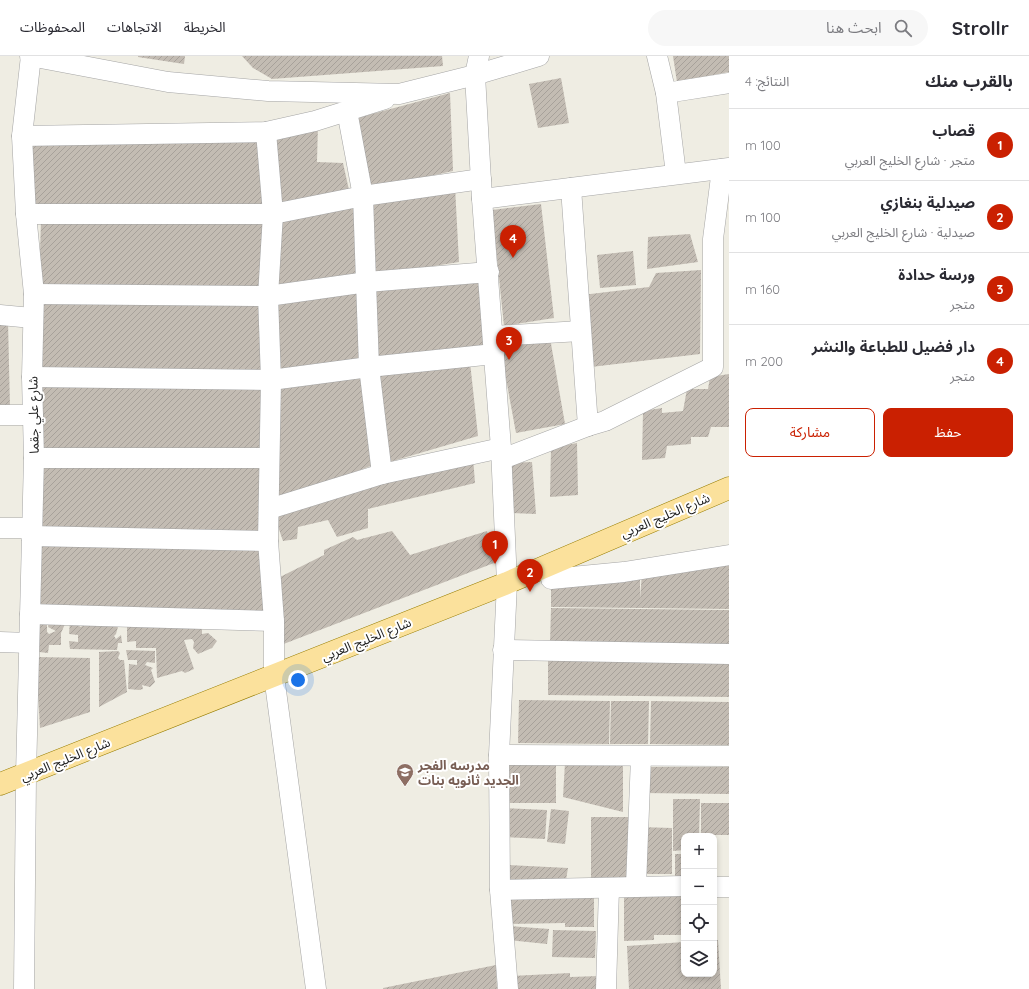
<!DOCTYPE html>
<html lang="ar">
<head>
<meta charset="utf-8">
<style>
	:root { --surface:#fff; --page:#f7f7f7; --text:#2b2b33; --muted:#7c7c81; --line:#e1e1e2; --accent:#ca2001 }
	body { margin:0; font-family:Quicksand,"Noto Sans Arabic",sans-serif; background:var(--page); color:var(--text); direction:rtl }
	.controls { position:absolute; right:12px; bottom:12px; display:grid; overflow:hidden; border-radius:8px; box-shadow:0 2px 6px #0003 }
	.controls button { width:36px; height:36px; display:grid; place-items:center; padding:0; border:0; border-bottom:1px solid var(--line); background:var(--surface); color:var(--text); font:20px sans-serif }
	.you { position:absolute; left:298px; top:624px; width:14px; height:14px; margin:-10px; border:3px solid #fff; border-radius:50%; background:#1a73e8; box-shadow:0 0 0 6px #1a73e833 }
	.badge { display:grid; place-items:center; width:26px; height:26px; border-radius:50%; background:var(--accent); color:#fff; font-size:13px; font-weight:700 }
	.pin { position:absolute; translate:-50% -33px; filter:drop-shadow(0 1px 2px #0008) }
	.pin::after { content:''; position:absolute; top:21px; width:14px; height:12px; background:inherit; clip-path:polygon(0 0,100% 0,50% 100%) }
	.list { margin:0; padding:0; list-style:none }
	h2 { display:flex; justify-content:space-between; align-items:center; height:52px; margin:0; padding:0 16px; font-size:17px }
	h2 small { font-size:13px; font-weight:400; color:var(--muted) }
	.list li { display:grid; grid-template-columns:26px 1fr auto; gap:12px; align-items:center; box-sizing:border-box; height:72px; padding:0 16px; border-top:1px solid var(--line) }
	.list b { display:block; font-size:15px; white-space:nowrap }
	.list p { margin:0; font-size:13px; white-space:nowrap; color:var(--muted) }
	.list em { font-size:13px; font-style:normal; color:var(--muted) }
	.actions { display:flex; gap:8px; padding:12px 16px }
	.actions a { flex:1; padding:9px 0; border:1px solid var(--accent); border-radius:8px; text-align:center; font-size:14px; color:var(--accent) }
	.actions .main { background:var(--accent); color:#fff }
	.icon { flex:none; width:22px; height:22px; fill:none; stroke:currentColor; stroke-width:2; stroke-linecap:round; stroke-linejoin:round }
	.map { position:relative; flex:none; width:729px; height:933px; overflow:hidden; direction:ltr }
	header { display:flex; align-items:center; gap:24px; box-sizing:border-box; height:56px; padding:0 20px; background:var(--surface); border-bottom:1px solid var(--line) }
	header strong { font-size:19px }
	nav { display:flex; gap:22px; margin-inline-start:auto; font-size:14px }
	.search { width:280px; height:36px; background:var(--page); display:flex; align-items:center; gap:10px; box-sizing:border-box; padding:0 14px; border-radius:22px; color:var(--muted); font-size:15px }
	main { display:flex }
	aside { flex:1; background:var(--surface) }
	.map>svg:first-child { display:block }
	.building { fill:url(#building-hatch) }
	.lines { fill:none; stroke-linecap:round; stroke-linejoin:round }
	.minor-casing { stroke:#a5a5a5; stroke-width:21 }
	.major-casing { stroke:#977d00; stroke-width:23 }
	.minor { stroke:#fff; stroke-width:20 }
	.major { stroke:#fbe19c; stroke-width:22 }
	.labels { text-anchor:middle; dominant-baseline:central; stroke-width:4; stroke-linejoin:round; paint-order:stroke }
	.street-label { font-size:13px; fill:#1e1e1e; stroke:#fff }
	.education-label { font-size:13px; font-weight:bold; fill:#785e54; stroke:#fff; text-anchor:start }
</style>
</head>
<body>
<header>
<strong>Strollr</strong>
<div class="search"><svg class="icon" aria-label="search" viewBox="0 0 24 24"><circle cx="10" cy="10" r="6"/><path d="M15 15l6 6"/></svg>ابحث هنا</div>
<nav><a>الخريطة</a><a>الاتجاهات</a><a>المحفوظات</a></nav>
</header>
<main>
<aside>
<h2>بالقرب منك<small>النتائج: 4</small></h2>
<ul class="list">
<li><span class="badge">1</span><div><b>قصاب</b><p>متجر · شارع الخليج العربي</p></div><em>100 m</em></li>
<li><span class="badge">2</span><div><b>صيدلية بنغازي</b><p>صيدلية · شارع الخليج العربي</p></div><em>100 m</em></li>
<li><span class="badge">3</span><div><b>ورسة حدادة</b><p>متجر</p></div><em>160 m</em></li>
<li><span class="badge">4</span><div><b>دار فضيل للطباعة والنشر</b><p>متجر</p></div><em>200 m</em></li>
</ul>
<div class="actions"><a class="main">حفظ</a><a>مشاركة</a></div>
</aside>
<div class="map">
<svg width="729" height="933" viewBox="0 0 729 933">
	<defs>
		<pattern id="building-hatch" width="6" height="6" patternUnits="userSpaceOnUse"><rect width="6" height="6" fill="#c3bcb3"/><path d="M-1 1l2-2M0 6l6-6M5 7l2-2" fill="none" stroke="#a7a19a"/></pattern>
	</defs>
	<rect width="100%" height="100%" fill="#efede3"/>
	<g class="building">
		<path d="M138,0h47l-1,8 -46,-7z"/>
		<path d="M242,0h200l1,10 -171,13 -19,-11z"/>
		<path d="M673,0h56v16l-52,10z"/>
		<path d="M561,22l8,45 -31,5 -9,-44z"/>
		<path d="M450,37l3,78 -83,18 -13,-71z"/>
		<path d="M318,68l-1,38 26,1 6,27 -73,13 -3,-65z"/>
		<path d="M26,86h237l2,66 -234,-3z"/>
		<path d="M455,131l4,75 -87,14 -3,-75z"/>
		<path d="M361,145v76l-82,10 -2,-69z"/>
		<path d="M541,148l13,114 -50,8 -12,-116z"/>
		<path d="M267,162l1,72 -229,-5 2,-65z"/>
		<path d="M690,178l8,28 -51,7 1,-32z"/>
		<path d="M633,195l3,34 -36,3 -3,-33z"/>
		<path d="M701,214l-1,84 -109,13 -9,-72 67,-8 7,-14z"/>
		<path d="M485,221l4,70 -112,11 -5,-69z"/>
		<path d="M363,232v70l-85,12 -4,-70z"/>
		<path d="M37,243l229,1 -1,74 -226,-4z"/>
		<path d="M0,266h8l2,85h-10z"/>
		<path d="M550,282l15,86 -49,9 -17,-92z"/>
		<path d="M470,306l8,74 -92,27 -11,-93z"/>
		<path d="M364,316l9,93 -94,36v-116z"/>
		<path d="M729,318v53h-18l-3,10h-17v7l-24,2 -2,12 -23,2 1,-49 19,-3v5l21,-2 4,-22h21l2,-12z"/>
		<path d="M38,326l229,2 -3,70 -227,1z"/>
		<path d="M577,387l1,52 -28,2 1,-49z"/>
		<path d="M473,401l2,26 -107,26v19l-31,9 -9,-17 -30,7 -1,12 -14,2 -10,-29z"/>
		<path d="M532,406l4,52 -25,-1 -3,-50z"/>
		<path d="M39,408h225l-2,70 -224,-5z"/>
		<path d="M392,475l18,24 77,-24 7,32 -213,82 -3,-67 46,-23v-5l29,-13 4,3z"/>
		<path d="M37,485l227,4 5,71 -235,-7z"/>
		<path d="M729,506v47l-178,-2v-25l89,-4v21l2,-26z"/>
		<path d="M551,552l178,2v37l-179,-3z"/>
		<path d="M127,563l75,3v12l6,-1 9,8 -5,7 -14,6 -5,-6 1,-6 -2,-3 -8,1 10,29 -9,4 -3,-2 -25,7 -1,-30h-20v-7l-9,1z"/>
		<path d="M50,564l15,4 -4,9v12h-12l-1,8 -9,-1v-29l8,1v8l2,2 7,-3 -8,-4z"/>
		<path d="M70,565l10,2 -1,3 2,1 2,-2 36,-2 -3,11 -2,2 2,3 5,-4 1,8h-4l-1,7 -47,-1 -1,-8 9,1v-7l-9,-1z"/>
		<path d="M126,594l29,1v12l-8,-1 -2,3 8,3 -2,2 4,12 -5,5 -8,-2 1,4 -4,1 -11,-1 1,-25 8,1v-5h-9z"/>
		<path d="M118,595l2,2 -2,5 2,2h4l3,32 -28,15v-55z"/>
		<path d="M548,600l181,2v39l-181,-2z"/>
		<path d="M36,601l54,1v54l-50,16z"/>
		<path d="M519,644l91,1 -1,43 -91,-1z"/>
		<path d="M611,645h38l-1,43h-38z"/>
		<path d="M651,645l78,1v43l-79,-1z"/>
		<path d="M503,707l53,1v39h-54z"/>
		<path d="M565,707l58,1v48l-60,-15z"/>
		<path d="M642,711h87v27l-88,-1z"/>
		<path d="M673,743h27l-1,37h-15v14l-11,1z"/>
		<rect x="701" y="747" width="28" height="32"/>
		<path d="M502,752l45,2 -2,29 -44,-2z"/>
		<path d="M551,753l18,2 -4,33 -18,-2z"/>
		<rect x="591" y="761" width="42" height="63"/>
		<path d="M639,771l33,1v46h-33z"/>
		<rect x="675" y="798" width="9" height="26"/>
		<rect x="714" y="798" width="3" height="26"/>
		<path d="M507,809l61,3 -2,12h-61z"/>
		<path d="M624,836h60l-1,43h-29v5l-30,1z"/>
		<path d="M505,837h89v34h-29v-4l-60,1z"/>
		<path d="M509,870l40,3 -2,15 -39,-4z"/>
		<path d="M553,874l43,1 -1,27 -43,-1z"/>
		<path d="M718,884l3,49h-92l-2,-43 57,-4v32h30v-33z"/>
		<path d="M496,909l1,24h-114v-1z"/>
		<path d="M570,917v4l29,-1 1,13h-87l-1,-13z"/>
	</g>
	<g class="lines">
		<defs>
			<g id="minor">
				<path d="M30,0l138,26 100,9 131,3 76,-19 64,-19"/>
				<path d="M479,0l-4,19 7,124 19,249 6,135 -8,172 1,135 8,99"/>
				<path d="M657,0l9,37 10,81"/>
				<path d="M666,37l63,-10"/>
				<path d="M347,55l16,85 6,171 13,107"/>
				<path d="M266,76l7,82 -5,82 3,84 -3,161 6,80v55l42,313"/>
				<path d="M22,80l244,-4 49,-11 70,-22"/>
				<path d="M571,132l17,238"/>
				<path d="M482,143l247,-31"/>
				<path d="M26,158h247l90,-18 118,-17"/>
				<path d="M34,238l234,2 99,-14 122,-10"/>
				<path d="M0,259l32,3"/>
				<path d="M493,280l88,-5"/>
				<path d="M32,321l239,3 98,-13 125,-13"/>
				<path d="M0,359h33"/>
				<path d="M34,402h235"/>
				<path d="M502,403l86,-33 17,-5 108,-54v-128l9,-70"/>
				<path d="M269,453l113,-35 119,-26"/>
				<path d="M0,472h32"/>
				<path d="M31,480l237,5"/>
				<path d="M551,523l73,-7 105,-17"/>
				<path d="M30,558l244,7"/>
				<path d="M0,586l29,1"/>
				<path d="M503,594l226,4"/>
				<path d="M499,699l230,1"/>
				<path d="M636,830l5,-129"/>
				<path d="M714,831h15"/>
				<path d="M500,834l184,-4"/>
				<path d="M24,933l2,-214 8,-317 -2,-81 2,-83 -8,-80 -4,-78 9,-80"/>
				<path d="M606,933l3,-101"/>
			</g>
			<path id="major" d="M0,728l507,-201 222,-95"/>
		</defs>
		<use href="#minor" class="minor-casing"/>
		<use href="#major" class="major-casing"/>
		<use href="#minor" class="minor"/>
		<use href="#major" class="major"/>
	</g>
	<defs>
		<symbol id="school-pin" viewBox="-11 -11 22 30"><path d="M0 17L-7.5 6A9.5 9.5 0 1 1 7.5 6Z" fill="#8d6e63" stroke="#fff"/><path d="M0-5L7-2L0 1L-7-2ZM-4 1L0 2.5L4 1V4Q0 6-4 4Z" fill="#fff"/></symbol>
	</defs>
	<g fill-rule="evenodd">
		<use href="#school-pin" x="395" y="706" width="20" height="27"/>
	</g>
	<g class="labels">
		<g class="street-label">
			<text transform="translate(33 359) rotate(-91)">شارع علي جقما</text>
			<text transform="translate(665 459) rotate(-23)">شارع الخليج العربي</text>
			<text transform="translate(366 583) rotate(-22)">شارع الخليج العربي</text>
			<text transform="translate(65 703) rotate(-22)">شارع الخليج العربي</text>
		</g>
		<g class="education-label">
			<text x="418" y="709">مدرسه الفجر<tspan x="418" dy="15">الجديد ثانويه بنات</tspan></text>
		</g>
	</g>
</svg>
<div class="controls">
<button>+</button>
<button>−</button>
<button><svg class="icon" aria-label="locate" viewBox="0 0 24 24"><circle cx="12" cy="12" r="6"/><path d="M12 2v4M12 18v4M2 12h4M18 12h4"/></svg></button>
<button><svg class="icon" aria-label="layers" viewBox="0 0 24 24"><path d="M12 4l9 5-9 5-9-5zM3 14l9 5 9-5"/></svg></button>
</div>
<div class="you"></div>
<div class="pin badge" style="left:495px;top:508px">1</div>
<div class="pin badge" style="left:530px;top:536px">2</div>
<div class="pin badge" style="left:509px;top:304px">3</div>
<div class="pin badge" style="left:513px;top:202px">4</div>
</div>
</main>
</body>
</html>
